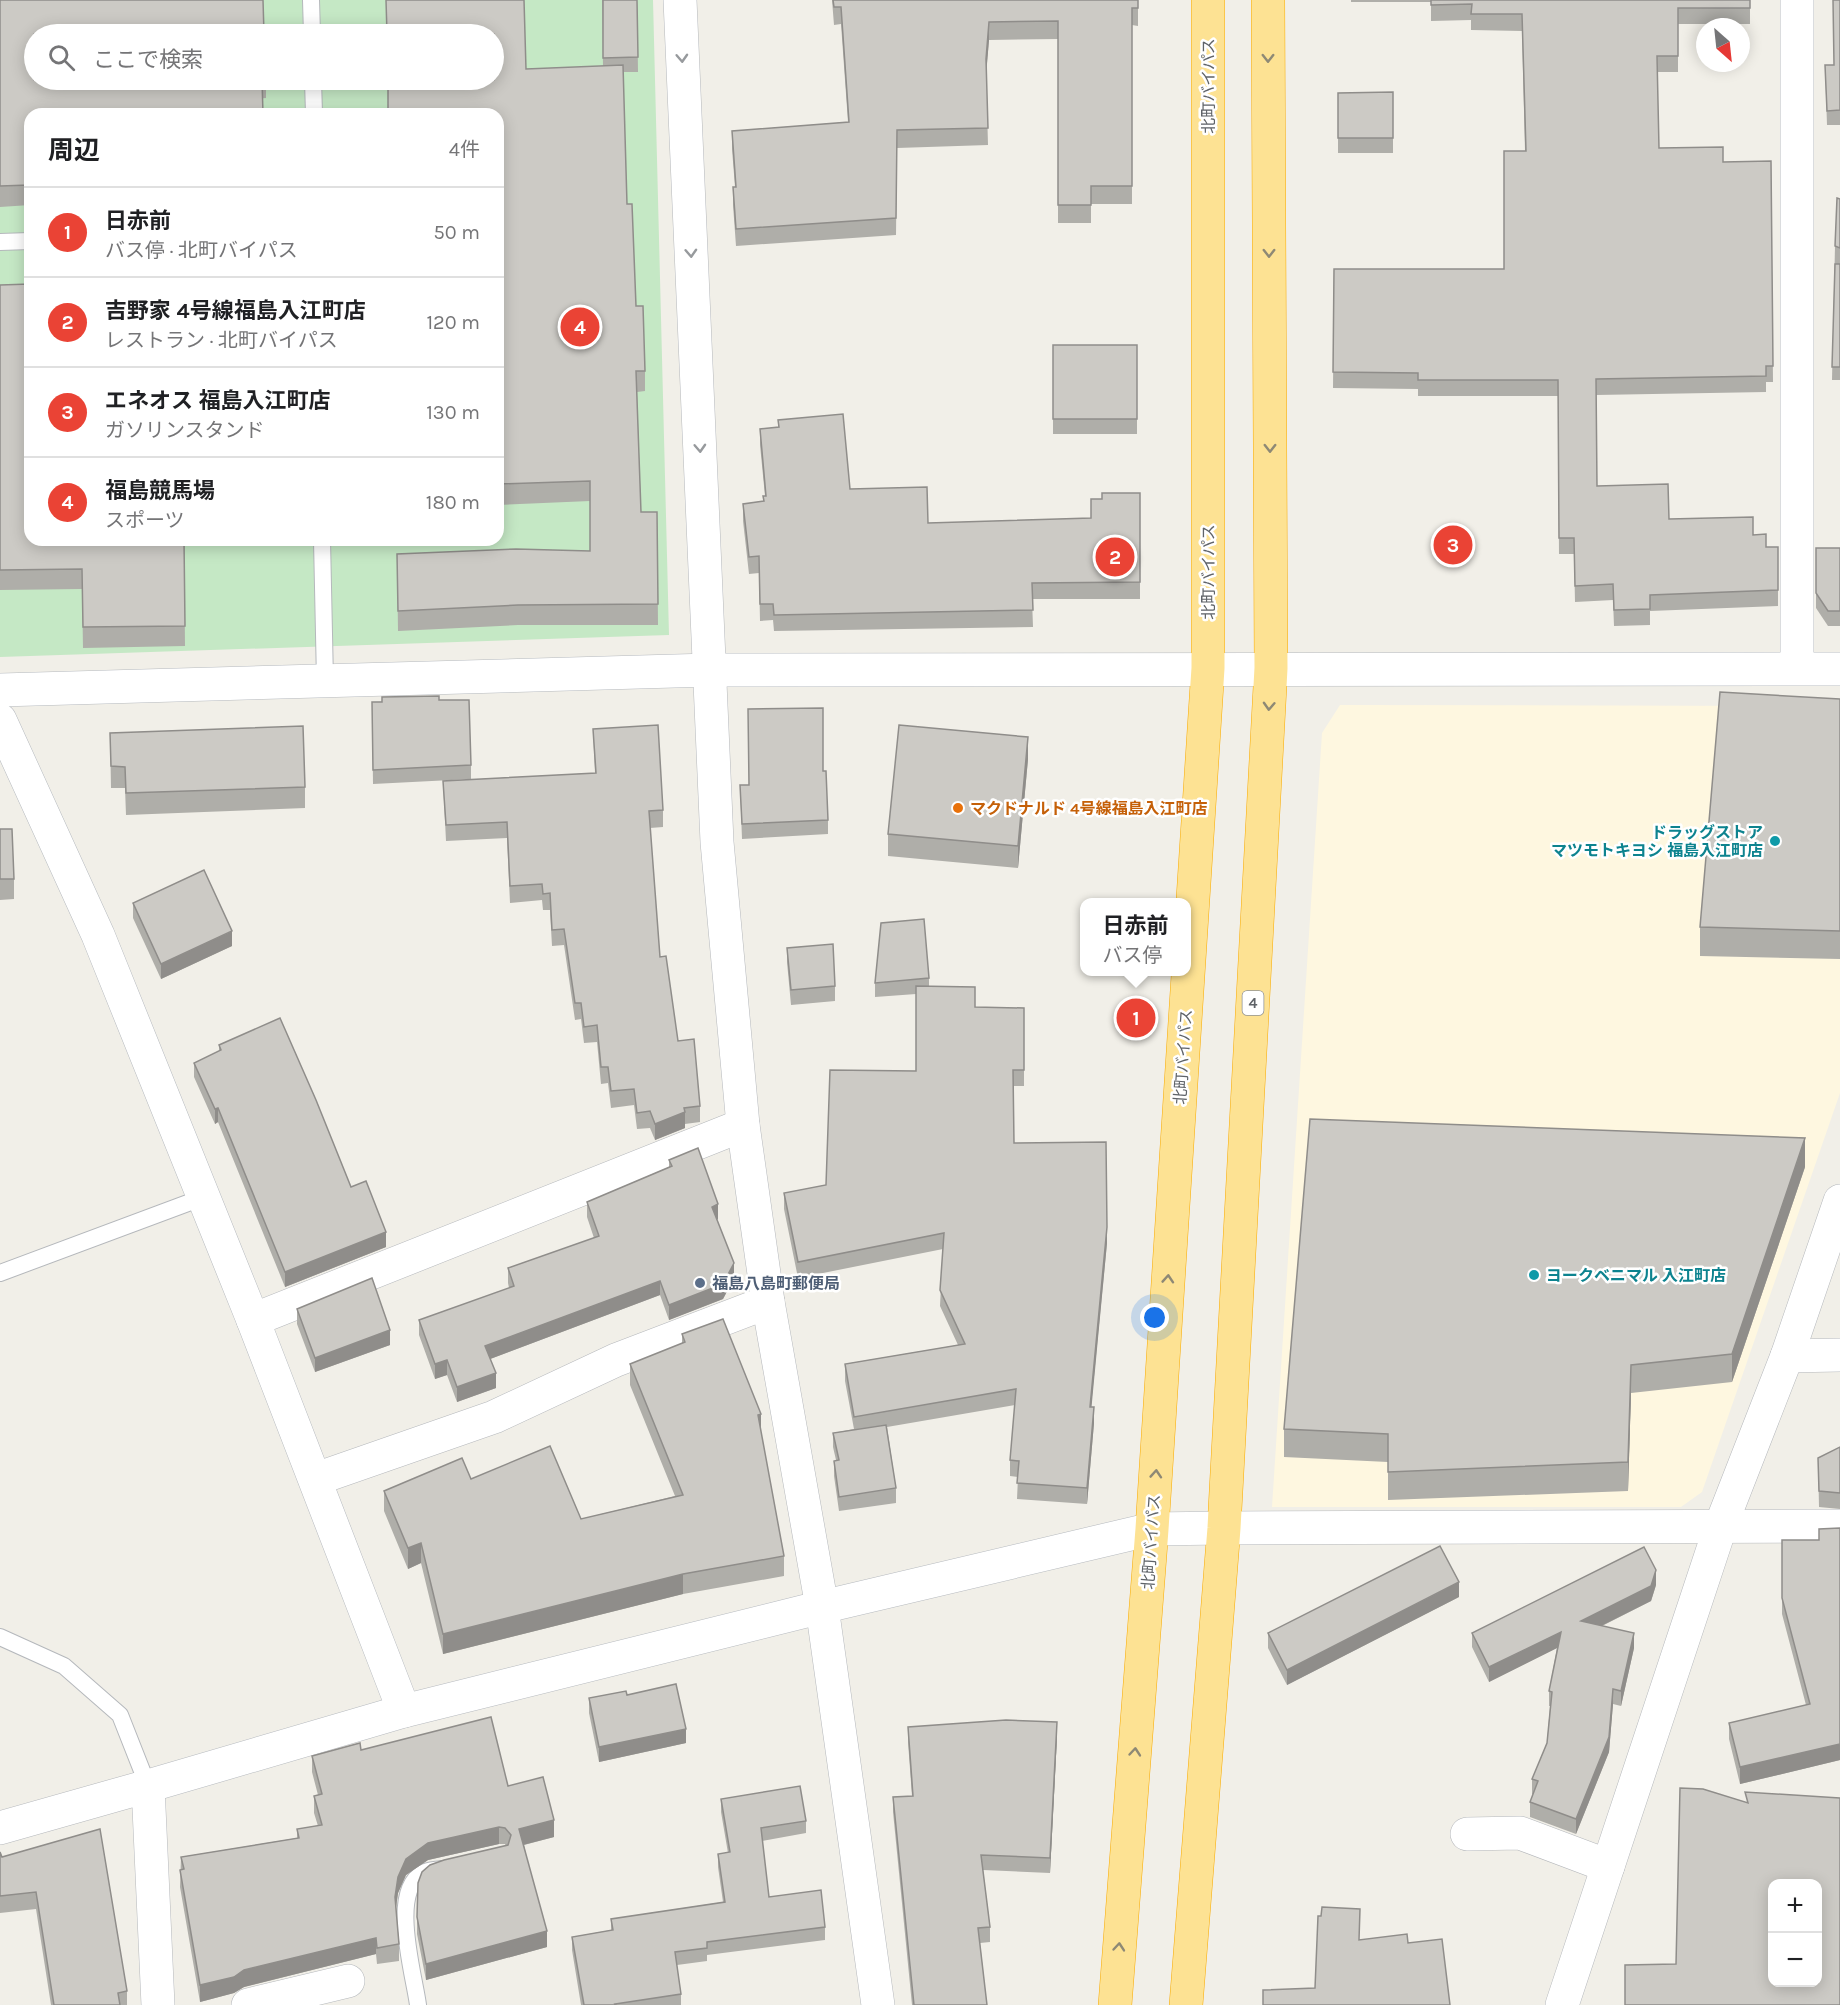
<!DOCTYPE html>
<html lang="ja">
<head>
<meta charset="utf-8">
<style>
	:root { --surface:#fff; --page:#f6f6f6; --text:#202124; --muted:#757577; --line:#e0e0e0; --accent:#ea4335 }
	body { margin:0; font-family:Karla,"Noto Sans JP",sans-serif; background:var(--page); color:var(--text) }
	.controls { position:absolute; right:18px; bottom:18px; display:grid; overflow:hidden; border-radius:12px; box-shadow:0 3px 15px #0003 }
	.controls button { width:54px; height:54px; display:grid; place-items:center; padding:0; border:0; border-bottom:2px solid var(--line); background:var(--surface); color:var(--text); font:30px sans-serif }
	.compass { position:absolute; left:1696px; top:18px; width:54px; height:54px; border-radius:50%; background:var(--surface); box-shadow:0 3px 15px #0003; rotate:153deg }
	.you { position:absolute; left:1155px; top:1318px; width:21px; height:21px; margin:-15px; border:4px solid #fff; border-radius:50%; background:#1a73e8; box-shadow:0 0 0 9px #1a73e833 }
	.badge { display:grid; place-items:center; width:39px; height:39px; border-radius:50%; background:var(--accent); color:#fff; font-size:20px; font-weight:700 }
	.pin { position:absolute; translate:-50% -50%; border:3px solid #fff; box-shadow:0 2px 6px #0006 }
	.popup { position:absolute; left:1080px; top:898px; width:111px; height:78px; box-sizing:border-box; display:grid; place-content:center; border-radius:12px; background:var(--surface); filter:drop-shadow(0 2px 4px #0005); font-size:20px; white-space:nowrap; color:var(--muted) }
	.popup b { font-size:22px; color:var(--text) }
	.popup::after { content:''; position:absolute; left:50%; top:100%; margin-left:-12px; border:12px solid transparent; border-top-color:var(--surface) }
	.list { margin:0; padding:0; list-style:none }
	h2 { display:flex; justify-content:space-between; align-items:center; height:78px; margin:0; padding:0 24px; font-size:26px }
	h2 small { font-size:20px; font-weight:400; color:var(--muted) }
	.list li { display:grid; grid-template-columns:39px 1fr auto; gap:18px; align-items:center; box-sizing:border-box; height:90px; padding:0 24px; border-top:2px solid var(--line) }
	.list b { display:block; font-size:22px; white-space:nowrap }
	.list p { margin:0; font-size:20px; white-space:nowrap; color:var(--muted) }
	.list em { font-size:20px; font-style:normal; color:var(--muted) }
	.icon { flex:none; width:33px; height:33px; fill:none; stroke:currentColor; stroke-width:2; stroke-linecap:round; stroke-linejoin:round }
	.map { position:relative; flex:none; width:1840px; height:2005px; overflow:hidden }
	.search { position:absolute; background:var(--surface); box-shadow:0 3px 15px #0003; left:24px; top:24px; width:480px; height:66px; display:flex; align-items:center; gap:15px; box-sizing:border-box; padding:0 21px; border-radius:33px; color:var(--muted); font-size:22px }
	.panel { position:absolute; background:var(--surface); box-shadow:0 3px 15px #0003; left:24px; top:108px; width:480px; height:438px; border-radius:18px }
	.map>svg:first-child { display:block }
	.commercial { fill:#fef7e0 }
	.green { fill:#c5e8c5; fill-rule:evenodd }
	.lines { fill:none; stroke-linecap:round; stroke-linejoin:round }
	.lane-casing { stroke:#b5b8bc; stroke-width:18 }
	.street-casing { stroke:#b5b8bc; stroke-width:34 }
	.secondary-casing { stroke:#b6babf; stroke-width:34 }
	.highway-casing { stroke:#f9ab00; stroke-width:34 }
	.lane { stroke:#fff; stroke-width:16 }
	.street { stroke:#fff; stroke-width:33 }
	.secondary { stroke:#fff; stroke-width:33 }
	.highway { stroke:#fde293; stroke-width:33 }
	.wall { fill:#afaea9 }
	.shaded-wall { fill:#8f8d8a }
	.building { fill:#cccac5; stroke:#8f8d8a; stroke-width:1.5; fill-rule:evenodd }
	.oneway { stroke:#979a9d }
	.oneway2 { stroke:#8e8975 }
	.food-dot { fill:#e8710a; stroke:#fff; stroke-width:2 }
	.culture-dot { fill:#0f9aa8; stroke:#fff; stroke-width:2 }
	.service-dot { fill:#5c6f8a; stroke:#fff; stroke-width:2 }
	.labels { text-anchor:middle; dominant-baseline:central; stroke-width:5; stroke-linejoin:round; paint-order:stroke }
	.shield { fill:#fff; stroke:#8f9295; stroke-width:1.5 }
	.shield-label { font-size:15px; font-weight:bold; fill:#5f6368 }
	.street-label { font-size:16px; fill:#5f6368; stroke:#fff }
	.food-label { font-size:16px; font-weight:bold; fill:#c56008; stroke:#fff; text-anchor:start }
	.culture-label { font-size:16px; font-weight:bold; fill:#0d838f; stroke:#fff; text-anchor:end }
	.service-label { font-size:16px; font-weight:bold; fill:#4e5e75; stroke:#fff; text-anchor:start }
</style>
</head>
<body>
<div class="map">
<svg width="1840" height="2005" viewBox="0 0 1840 2005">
	<rect width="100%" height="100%" fill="#f1efe8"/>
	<path class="commercial" d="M1340,705l500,1v387l-138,399 -21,15h-409l50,-774z"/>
	<path class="green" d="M0,0h653l16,635 -669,22zM34,34h460v46h-460zM30,114h468v426h-468z"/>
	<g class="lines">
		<defs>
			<g id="lane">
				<path d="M311,0l1,34"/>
				<path d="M313,80l1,34"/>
				<path d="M0,242l30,-1"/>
				<path d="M322,540l3,141"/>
				<path d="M0,1273l204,-76"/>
				<path d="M0,1637l64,29 56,49 28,71"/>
				<path d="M418,2005c-4,-31 -29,-114 5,-132 5,-3 13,-3 18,-4"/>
			</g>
			<g id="street">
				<path d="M680,0l37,842 26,283 25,177 54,305 56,398"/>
				<path d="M1797,0v668"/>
				<path d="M253,1320l490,-195"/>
				<path d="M1787,1356l53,-1"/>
				<path d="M316,1479l178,-62 122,-57 152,-58"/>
				<path d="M1224,1528l616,-2"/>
				<path d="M0,1828l148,-42 10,219"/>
				<path d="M1467,1834l53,-1 88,33"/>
				<path d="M248,2005l100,-24"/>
				<path d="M1562,2005l159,-480 66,-169 53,-155"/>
			</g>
			<g id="secondary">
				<path d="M0,690l710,-20 1130,-1"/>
				<path d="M0,720l98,215 155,385 151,391"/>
				<path d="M148,1786l256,-75 418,-104 330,-78 72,-1"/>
			</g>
			<g id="highway">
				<path d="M1115,2005l37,-476 56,-861v-668"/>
				<path d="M1186,2005l38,-477 47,-860 -3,-668"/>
			</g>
		</defs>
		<use href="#lane" class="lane-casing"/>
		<use href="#street" class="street-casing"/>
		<use href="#secondary" class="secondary-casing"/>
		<use href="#highway" class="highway-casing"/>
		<use href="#lane" class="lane"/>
		<use href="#street" class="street"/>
		<use href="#secondary" class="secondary"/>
		<use href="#highway" class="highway"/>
	</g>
	<g class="wall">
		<path d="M0,0l34,80h232v18l-236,16v91l-30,2z"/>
		<path d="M602,0h35l1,72h-15l4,132 9,102 9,65v20l-8,1 4,120h16l1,113h-140l-120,6 -1,-77 193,-3v-50l-92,4v-391l-110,-3 138,-42 77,-3z"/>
		<path d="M832,0h306v26l-6,-1v179h-41v19h-33v-184l-69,1 -3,33 2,72 -91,3 -1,87 -160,11 -3,-41v-18h2l-3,-38v-18l116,-9 -7,-98 -7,1z"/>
		<path d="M1351,0h399v24h-72v48h-21l2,76 64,14 48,-1 2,221h-7v10l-170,3 1,91 72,33 84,16 13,12h12v59l-128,5v14l-36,1 -1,-26 -38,2 -1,-48h-15l-1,-158h-140v-7l-85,-1 1,-119h170l21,-118 -3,-120 -51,-1v-10l-40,1v-19h-80z"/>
		<path d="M1840,0v125h-13l-2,-60h9z"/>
		<path d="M1393,92v61h-55v-60z"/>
		<path d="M1840,199v181h-8l3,-134z"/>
		<path d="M0,285l30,255h237v3l-83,1 1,102 -102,2 -1,-59 -82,1z"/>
		<rect x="1053" y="345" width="84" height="89"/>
		<path d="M778,420l72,69 78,34 163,-5 11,-19 38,-6v106h-108l1,28 -259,4 -1,-11 -13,1 -1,-48 -10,1 -6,-53v-17l20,-3v-5h2l-5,-51v-16l18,-2z"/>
		<path d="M1816,548h24v78h-12l-12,-18z"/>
		<path d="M1840,699v260l-140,-3v-29z"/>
		<path d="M439,700l32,65v14l-98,5 -1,-82z"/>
		<path d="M593,729l70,81v17l-13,1 10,129 18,84 22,65v16l-15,2v4l-30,12 -5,-12 -13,1 -3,-24 -23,3 -3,-25 -7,1 -4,-42 -13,1 -3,-24 -6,1 -11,-75 -12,1 -2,-36h-7l-1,-10 -32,3 -3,-65 -61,3 -3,-60 152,-8z"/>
		<path d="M110,733l195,54v21l-179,7 -1,-27h-14z"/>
		<path d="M1028,759l-10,109 -130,-12v-22z"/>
		<path d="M823,771l5,49v14l-86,5 -2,-54h8z"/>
		<path d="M0,829l14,50v20l-14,1z"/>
		<path d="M133,903l99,43 -71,33 -28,-61z"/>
		<path d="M787,948l48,38v15l-44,4 -4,-43z"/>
		<path d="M929,978v8l46,21 49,1v78h-10v57l93,100 -16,164 3,16 -7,81 -70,-5 1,-22 -8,-1v-16l5,-55 -128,22 9,61v15l-57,8 -5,-35v-15l2,-1 -3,-13v-14l21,-4 -9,-48v-17l113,-19 -18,-39 3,-57 -145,29 -14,-69v-16l42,-8 90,-114v-77l-41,3v-14z"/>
		<path d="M219,1045l132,142 35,60 -101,40 -67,-165 -3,2 -21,-47v-14l25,-12z"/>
		<path d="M669,1160l49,59 -1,1 17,58 -11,21 -54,21 -9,-25 -170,64 6,29 -39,14 -10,-27 -12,4 -16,-44v-15l90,-32 -1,-5v-15l86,-30 -7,-21v-15l82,-35z"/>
		<path d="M1805,1167l-73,215 -101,11 -3,98 -240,9v-38l-104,-5v-28z"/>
		<path d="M297,1309l93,36 -75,27 -18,-48z"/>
		<path d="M682,1334l79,98 23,124v20l-101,18 -240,60 -22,-91 -13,6 -24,-58v-20l87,-12 110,40 94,-23 -45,-111v-21l52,-20z"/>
		<path d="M1840,1447v62l-21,-2 -1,-49z"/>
		<path d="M1782,1540h37l21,220 -100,24 -11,-45v-16l77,-18 -24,-91z"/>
		<path d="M1656,1585l-5,16 -49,25 32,22 -13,58 -8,-2 -4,48 -33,82 -46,-17v-15l3,-8h-1v-15l15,-36 3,-37h-1v-15l8,-43 -68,34 -17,-35v-14z"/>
		<path d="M1459,1597l-172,88 -19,-37v-15z"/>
		<path d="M627,1695l59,48 -87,19 -10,-49v-15z"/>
		<path d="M908,1727l149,10 -7,136 -67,-3 7,57v15l-10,1 7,62h-75l-19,-193v-15l19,-1 -4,-54z"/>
		<path d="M361,1750l147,36 46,51 -30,8 23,102 -121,33 -9,-46v-17l89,-71 -1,-2h-6l-71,16 -22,15 -8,18 -2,14 3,37v17l-22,3 -1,-10 -132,33 -10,6 -34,9 -20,-115 1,-30 116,-19v-9l21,-3 -4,-13v-17l4,-1 -6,-23v-16z"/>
		<path d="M721,1799l85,22v12l-44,8 7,56 56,30v13l-118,15v6l-30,4 4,29v11h-100l-9,-55v-13l39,-7v-11l112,-17 -5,-35v-13l10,-1 -7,-41z"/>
		<path d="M100,1829l27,162v14h-76l-15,-96 -36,4v-61l2,5z"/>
	</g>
	<g class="shaded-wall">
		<path d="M989,22v18l-3,36v-17z"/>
		<path d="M1028,737v22l-10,109v-22z"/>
		<path d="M232,931v15l-71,33v-15z"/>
		<path d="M218,1108v14l-3,2v-15z"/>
		<path d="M685,1112v16l-30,12v-16z"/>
		<path d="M1805,1138v29l-73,215v-28z"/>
		<path d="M718,1204v15l-6,3v-15z"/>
		<path d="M1107,1227v16l-17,180v-16z"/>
		<path d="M386,1232v15l-101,40v-15z"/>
		<path d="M734,1263v15l-11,21 -54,21v-15z"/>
		<path d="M660,1281v14l-175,66v-15z"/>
		<path d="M390,1330v15l-75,27v-14z"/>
		<path d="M447,1360v15l-12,4v-15z"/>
		<path d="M1631,1365v28l-3,98v-29z"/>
		<path d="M496,1373v15l-39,14v-15z"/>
		<path d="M1094,1407v16l-7,81v-16z"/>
		<path d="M761,1414v21l-3,-20z"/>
		<path d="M421,1543v20l-13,6v-21z"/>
		<path d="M1656,1570v15l-5,16 -70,35v-15z"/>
		<path d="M683,1574v20l-240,60v-20z"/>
		<path d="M1459,1582v15l-172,88v-15z"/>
		<path d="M1561,1632v14l-72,36v-15z"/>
		<path d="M1634,1633v15l-13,58v-15z"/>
		<path d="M1613,1689v15l-4,48 -33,82v-15z"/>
		<path d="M1057,1722v15l-7,136v-15z"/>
		<path d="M686,1729v14l-87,19v-15z"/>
		<path d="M1840,1744v16l-100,24v-17z"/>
		<path d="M554,1820v17l-35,9v-17z"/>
		<path d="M499,1827v17l-71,16 -22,15 -8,18 -3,21v-17l3,-20 8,-18 22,-16z"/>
		<path d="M547,1931v16l-121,33v-16z"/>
		<path d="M376,1938v16l-132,33 -10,6 -34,9v-17l44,-15z"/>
	</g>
	<g class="building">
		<path d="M0,0h263l1,34h-230v46h228l1,34h-233v71l-30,1z"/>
		<path d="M386,0h138l2,69 97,-4 4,139h5l4,102h7l2,65h-9l5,141h16l1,92 -140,1 -120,6 -1,-57 119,-5 74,2v-70l-92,3v-370h-143l-1,-2 34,-2v-30h106v-46h-107z"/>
		<path d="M603,0h34l1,57 -35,1z"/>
		<path d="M833,0h305v8h-6v178h-41v19h-33v-184l-69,1 -3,37 2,69 -91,2 -1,88 -160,11 -3,-42h3l-4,-56 117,-9 -8,-115h-7z"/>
		<path d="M1431,0h319v8h-72v48h-21l2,92 64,-1v15l48,-1 2,205h-7v10l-170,3 1,107 71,-2 1,35 84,-2v18l13,-1v13h12v43l-128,5v14l-36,1 -1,-26 -38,2 -1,-48h-15l-1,-158h-140v-7l-85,-1 1,-103h170v-118h22l-4,-137h-51l1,-10 -41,1z"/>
		<path d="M1833,0h7v110l-13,1 -2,-46h9z"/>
		<path d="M1393,92v46h-55v-45z"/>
		<path d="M1837,198l3,1v49l-5,-2z"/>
		<path d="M1835,264h5v103h-8z"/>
		<path d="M30,284v256h154l1,86 -102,1 -1,-58 -82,1v-285z"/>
		<rect x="1053" y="345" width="84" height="74"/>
		<path d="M843,414l7,75 77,-2 1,36 163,-5v-19h11v-6h38v89l-108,1 1,27 -259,5 -1,-11h-13l-1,-48 -10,1 -6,-53 21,-3 -1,-5h3l-6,-67 19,-2 -1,-7z"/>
		<path d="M1816,548h24v63h-12l-12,-18z"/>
		<path d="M1720,692l120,7v232l-140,-4z"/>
		<path d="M439,696v4h30l2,65 -98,5 -1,-68h10v-5z"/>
		<path d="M823,708v63h3l2,49 -86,4 -2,-39h9l-1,-76z"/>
		<path d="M658,725l5,85 -14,1 11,146 6,-1 12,85 16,-2 6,67 -16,2 1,4 -30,12 -5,-13 -13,2 -3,-24 -23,2 -3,-24h-7l-4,-42 -13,2 -3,-24h-6l-11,-74 -12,1 -2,-37 -7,1 -1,-10 -32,2 -3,-64 -61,3 -3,-44 153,-8 -3,-44z"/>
		<path d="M899,725l129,12 -10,109 -130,-12z"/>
		<path d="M303,726l2,61 -179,6 -1,-26 -14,-1 -1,-33z"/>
		<path d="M0,829h12l2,50h-14z"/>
		<path d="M204,870l28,61 -71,33 -28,-61z"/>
		<path d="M924,919l5,59 -54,5 6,-60z"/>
		<path d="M833,944l2,42 -44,4 -4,-42z"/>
		<path d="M916,986l59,1v20l49,1v62h-11l1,73 92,-1 1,85 -17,180h4l-7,81 -70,-5 2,-22 -9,-1 6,-71 -162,28 -9,-53 120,-20 -25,-54 4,-57 -146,29 -14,-69 42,-8 4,-115 86,1z"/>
		<path d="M280,1018l36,82 35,87 15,-6 20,51 -101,40 -67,-164 -3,1 -21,-46 27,-13 -2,-5z"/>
		<path d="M1310,1119l495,19 -73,216 -101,11 -3,97 -240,10v-38l-104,-5z"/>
		<path d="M698,1148l20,56 -6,3 22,56 -11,21 -54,21 -9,-24 -175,65 11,27 -39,14 -10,-27 -12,4 -16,-44 95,-34 -6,-18 91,-32 -12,-34 85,-36 -3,-6z"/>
		<path d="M372,1278l18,52 -75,28 -18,-49z"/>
		<path d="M723,1319l38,95 -3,1 26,141 -101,18 -240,60 -22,-91 -13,5 -24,-57 78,-33 9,21 79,-33 31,73 102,-24 -53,-131 55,-22 -3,-8z"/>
		<path d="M886,1425l10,63 -57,9 -5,-36 5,-1 -6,-27z"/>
		<path d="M1840,1447v46l-21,-2 -1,-33z"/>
		<path d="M1840,1528v216l-100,23 -11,-44 81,-19 -28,-106v-58h37v-11z"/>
		<path d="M1440,1546l19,36 -172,88 -19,-37z"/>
		<path d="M1644,1547l12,23 -5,16 -70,35 53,12 -13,58 -8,-2 -4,48 -33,82 -46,-17 8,-21 -6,-2 15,-36 5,-51 -3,-1 12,-59 -72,35 -17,-34z"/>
		<path d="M676,1684l10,45 -87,18 -10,-49 37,-7 1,4z"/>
		<path d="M491,1717l17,69 35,-9 11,43 -35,9 28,102 -121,33 -9,-47 1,-34 4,-11 8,-7 14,-5 64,-15 3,-10 -6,-7 -6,-1 -71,16 -22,16 -8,18 -3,20 4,47 -22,4 -1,-10 -132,32 -10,7 -34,8 -20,-115 4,-1 -3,-12 118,-19 -2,-9 25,-4 -8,-29 8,-2 -10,-38 48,-13 1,7z"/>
		<path d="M1006,1720l51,2 -7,136 -69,-3 9,72 -12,1 9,77h-73l-21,-208 20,-1 -5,-69z"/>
		<path d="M800,1786l6,35 -45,7 8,69 52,-7 4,37 -118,15v6l-32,4 6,42 -66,10 1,1h-32l-12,-68 41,-7 -2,-11 114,-17 -7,-48 12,-2 -9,-53z"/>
		<path d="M1680,1788l23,1 45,14 -3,-11 95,6v207h-215v-40l51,-1zM1773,1884h45v99h-45z"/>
		<path d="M100,1829l27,162 -9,2 2,12h-66l-18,-113 -36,4v-44l2,5z"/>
		<path d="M1322,1907l38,2 -1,31 48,-6 1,9 34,-4 8,66h-187v-15l52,-2 3,-72h3z"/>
	</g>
	<defs><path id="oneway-chevron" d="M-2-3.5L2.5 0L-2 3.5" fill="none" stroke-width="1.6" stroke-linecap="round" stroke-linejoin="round" transform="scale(1.5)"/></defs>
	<g class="oneway">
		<use href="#oneway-chevron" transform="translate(682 58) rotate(87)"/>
		<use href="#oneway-chevron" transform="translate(691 253) rotate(87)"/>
		<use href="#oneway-chevron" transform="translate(700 448) rotate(87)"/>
	</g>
	<g class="oneway2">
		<use href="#oneway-chevron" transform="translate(1268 58) rotate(90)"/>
		<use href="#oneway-chevron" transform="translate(1269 253) rotate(90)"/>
		<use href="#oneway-chevron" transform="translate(1270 448) rotate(90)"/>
		<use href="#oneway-chevron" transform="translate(1269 706) rotate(93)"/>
		<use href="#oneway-chevron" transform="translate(1168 1279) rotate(-86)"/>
		<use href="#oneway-chevron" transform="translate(1156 1474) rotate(-86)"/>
		<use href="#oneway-chevron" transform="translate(1135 1752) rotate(-85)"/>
		<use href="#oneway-chevron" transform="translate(1119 1947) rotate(-85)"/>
	</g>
	<circle class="food-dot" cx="958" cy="808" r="6"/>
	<g class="culture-dot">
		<circle cx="1775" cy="841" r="6"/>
		<circle cx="1534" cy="1275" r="6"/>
	</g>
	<circle class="service-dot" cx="700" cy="1283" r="6"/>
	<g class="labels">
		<rect class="shield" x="1242.5" y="991" width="21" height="24" rx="4.5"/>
		<g class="shield-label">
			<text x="1253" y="1003">4</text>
		</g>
		<g class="street-label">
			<text transform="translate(1208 86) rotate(-90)">北町バイパス</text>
			<text transform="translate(1208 572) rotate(-90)">北町バイパス</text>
			<text transform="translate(1183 1057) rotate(-86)">北町バイパス</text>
			<text transform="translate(1151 1542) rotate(-86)">北町バイパス</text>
		</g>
		<g class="food-label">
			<text x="970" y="808">マクドナルド 4号線福島入江町店</text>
		</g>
		<g class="culture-label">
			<text x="1763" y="832">ドラッグストア<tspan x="1763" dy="18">マツモトキヨシ 福島入江町店</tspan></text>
			<text x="1546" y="1275" text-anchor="start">ヨークベニマル 入江町店</text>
		</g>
		<g class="service-label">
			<text x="712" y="1283">福島八島町郵便局</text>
		</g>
	</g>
</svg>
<div class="controls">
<button>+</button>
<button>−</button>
</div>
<svg class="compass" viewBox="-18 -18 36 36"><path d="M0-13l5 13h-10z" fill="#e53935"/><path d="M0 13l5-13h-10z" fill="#757577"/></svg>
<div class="you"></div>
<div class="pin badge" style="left:1136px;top:1018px">1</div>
<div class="popup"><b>日赤前</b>バス停</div>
<div class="pin badge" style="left:1115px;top:557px">2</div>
<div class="pin badge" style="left:1453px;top:545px">3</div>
<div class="pin badge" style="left:580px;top:327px">4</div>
<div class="search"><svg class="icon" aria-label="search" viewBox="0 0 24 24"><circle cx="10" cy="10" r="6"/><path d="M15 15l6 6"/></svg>ここで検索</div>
<section class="panel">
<h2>周辺<small>4件</small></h2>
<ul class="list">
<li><span class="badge">1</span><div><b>日赤前</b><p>バス停 · 北町バイパス</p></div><em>50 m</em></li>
<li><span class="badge">2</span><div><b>吉野家 4号線福島入江町店</b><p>レストラン · 北町バイパス</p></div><em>120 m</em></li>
<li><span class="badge">3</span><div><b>エネオス 福島入江町店</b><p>ガソリンスタンド</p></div><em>130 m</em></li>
<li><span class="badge">4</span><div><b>福島競馬場</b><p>スポーツ</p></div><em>180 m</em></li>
</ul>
</section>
</div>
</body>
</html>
